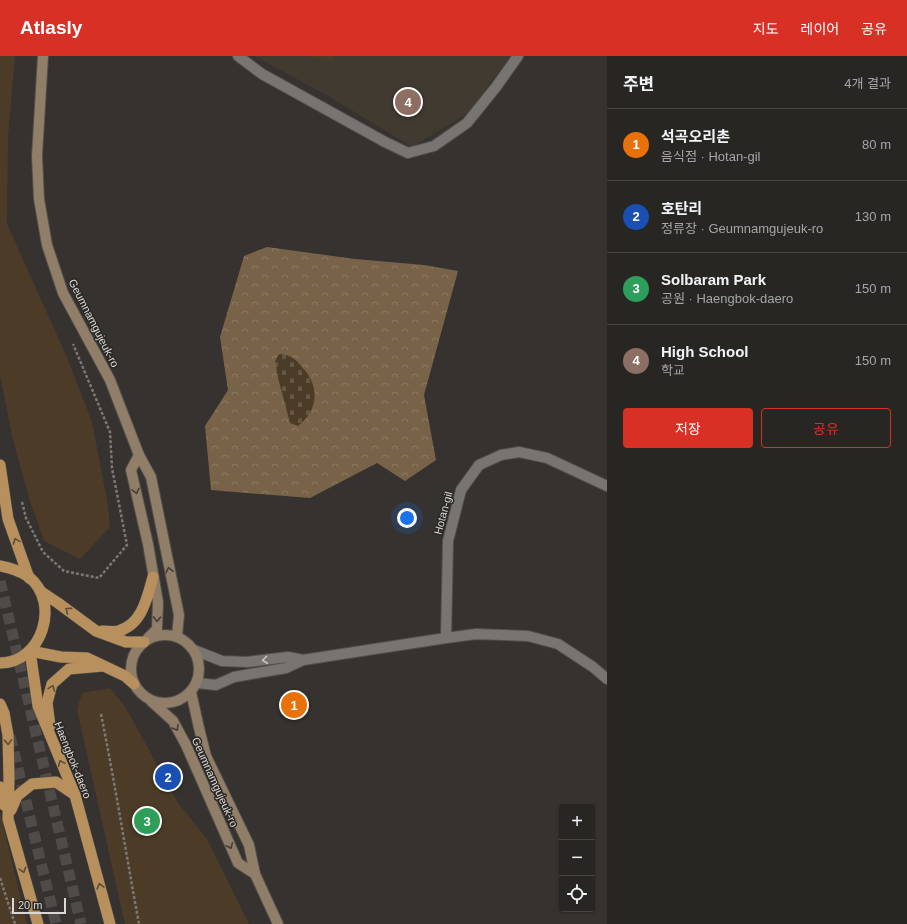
<!DOCTYPE html>
<html lang="ko">
<head>
<meta charset="utf-8">
<style>
	:root { --surface:#282623; --page:#302e2b; --text:#f1f3f6; --muted:#a5a5a6; --line:#444341; --accent:#d93025 }
	body { margin:0; font-family:Arial,"Noto Sans KR",sans-serif; background:var(--page); color:var(--text) }
	.controls { position:absolute; right:12px; bottom:12px; display:grid; overflow:hidden; border-radius:4px; box-shadow:0 1px 3px #0004 }
	.controls button { width:36px; height:36px; display:grid; place-items:center; padding:0; border:0; border-bottom:1px solid var(--line); background:var(--surface); color:var(--text); font:20px sans-serif }
	.scale { position:absolute; left:12px; bottom:10px; width:54px; box-sizing:border-box; padding-left:4px; border:2px solid #dad8d6; border-top:0; font-size:11px; line-height:14px; white-space:nowrap; color:#dad8d6; -webkit-text-stroke:3px #2b2925; paint-order:stroke }
	.you { position:absolute; left:407px; top:462px; width:14px; height:14px; margin:-10px; border:3px solid #fff; border-radius:50%; background:#1a73e8; box-shadow:0 0 0 6px #1a73e833 }
	.badge { display:grid; place-items:center; width:26px; height:26px; border-radius:50%; background:var(--accent); color:#fff; font-size:13px; font-weight:700 }
	.pin { position:absolute; translate:-50% -50%; border:2px solid #fff; box-shadow:0 1px 4px #0006 }
	.list { margin:0; padding:0; list-style:none }
	h2 { display:flex; justify-content:space-between; align-items:center; height:52px; margin:0; padding:0 16px; font-size:17px }
	h2 small { font-size:13px; font-weight:400; color:var(--muted) }
	.list li { display:grid; grid-template-columns:26px 1fr auto; gap:12px; align-items:center; box-sizing:border-box; height:72px; padding:0 16px; border-top:1px solid var(--line) }
	.list b { display:block; font-size:15px; white-space:nowrap }
	.list p { margin:0; font-size:13px; white-space:nowrap; color:var(--muted) }
	.list em { font-size:13px; font-style:normal; color:var(--muted) }
	.actions { display:flex; gap:8px; padding:12px 16px }
	.actions a { flex:1; padding:9px 0; border:1px solid var(--accent); border-radius:4px; text-align:center; font-size:14px; color:var(--accent) }
	.actions .main { background:var(--accent); color:#fff }
	.icon { flex:none; width:22px; height:22px; fill:none; stroke:currentColor; stroke-width:2; stroke-linecap:round; stroke-linejoin:round }
	.map { position:relative; flex:none; width:607px; height:868px; overflow:hidden }
	header { display:flex; align-items:center; gap:24px; box-sizing:border-box; height:56px; padding:0 20px; background:var(--accent); color:#fff }
	header strong { font-size:19px }
	nav { display:flex; gap:22px; margin-inline-start:auto; font-size:14px }
	main { display:flex }
	aside { flex:1; background:var(--surface) }
	.map>svg:first-child { display:block }
	.built { fill:#413a31 }
	.forest { fill:url(#forest-crowns) }
	.cemetery { fill:url(#cemetery-stones) }
	.park { fill:#4c3c27 }
	.lines { fill:none; stroke-linecap:round; stroke-linejoin:round }
	.trunk-tunnel { stroke:#4e4b48; stroke-width:11; stroke-dasharray:11 5.5; stroke-linecap:butt }
	.minor-casing { stroke:#524f4c; stroke-width:12 }
	.secondary-casing { stroke:#524f4c; stroke-width:12 }
	.trunk-casing { stroke:#524f4c; stroke-width:12 }
	.path { stroke:#7b7876; stroke-width:2.5; stroke-dasharray:3 2; stroke-linecap:butt }
	.minor { stroke:#787470; stroke-width:10 }
	.secondary { stroke:#907e69; stroke-width:10 }
	.trunk { stroke:#b7905d; stroke-width:11 }
	.oneway { stroke:#443e36 }
	.oneway2 { stroke:#5c4d39 }
	.oneway3 { stroke:#c6c4c2 }
	.labels { text-anchor:middle; dominant-baseline:central; stroke-width:3; stroke-linejoin:round; paint-order:stroke }
	.street-label { font-size:11px; fill:#dad8d6; stroke:#2b2925 }
</style>
</head>
<body>
<header>
<strong>Atlasly</strong>
<nav><a>지도</a><a>레이어</a><a>공유</a></nav>
</header>
<main>
<div class="map">
<svg width="607" height="868" viewBox="0 0 607 868">
	<defs>
		<pattern id="forest-crowns" width="20" height="18" patternUnits="userSpaceOnUse"><rect width="20" height="18" fill="#786349"/><path d="M2 6a3 3 0 1 1 6 0M12 15a3 3 0 1 1 6 0" fill="none" stroke="#8b7962"/></pattern>
		<pattern id="cemetery-stones" width="16" height="16" patternUnits="userSpaceOnUse"><rect width="16" height="16" fill="#4c3c27"/><path d="M2 7V4a2 2 0 0 1 4 0v3zM10 15v-3a2 2 0 0 1 4 0v3z" fill="#655746"/></pattern>
	</defs>
	<rect width="100%" height="100%" fill="#35322f"/>
	<path class="built" d="M254,0h258l-24,30 -15,24 -61,37 -87,-53z"/>
	<path class="forest" d="M267,191l88,12 69,6 34,6 -34,124 12,65 -31,21 -28,-18 -67,35 -99,-8 -6,-64 23,-36 -8,-53 24,-81z"/>
	<path class="cemetery" d="M279,298c10,0 17,5 23,13 18,19 17,43 -4,59l-8,-3 -12,-45 -3,-17z"/>
	<g class="park">
		<path d="M0,0h15l-7,80 -1,88 59,131 26,67 15,78 3,27 -30,32 -36,-18 -15,-43 -17,-62 -12,-61z"/>
		<path d="M306,0h28l-1,5z"/>
		<path d="M110,632l16,20 52,95 29,36 42,85h-124l-48,-214 5,-17z"/>
		<path d="M0,756l27,112h-27z"/>
	</g>
	<g class="lines">
		<g class="trunk-tunnel">
			<path d="M0,525l81,343"/>
			<path d="M10,680l46,188"/>
		</g>
		<defs>
			<g id="minor">
				<path d="M238,0l24,18 123,68 23,11 26,-7 33,-23 29,-36 22,-31"/>
				<path d="M446,582l2,-97 13,-51 18,-25 22,-10 18,-3 28,6 60,28"/>
				<path d="M194,594l28,11 25,1 41,-5 15,3"/>
				<path d="M197,627l19,2 18,-8 52,-9 17,-8 143,-22 30,-4 52,2 30,8 35,23 14,12"/>
			</g>
			<g id="secondary">
				<path d="M43,0l-6,100 2,43 8,46 16,48 47,87 29,75 12,22 28,138 -2,21"/>
				<path d="M139,399l-8,15 17,74 10,58 -1,27 -9,9"/>
				<circle cx="165" cy="613" r="34"/>
				<path d="M191,636l8,36 7,28 43,89 6,29 23,50"/>
				<path d="M151,645l22,20 13,24 52,118 17,11"/>
			</g>
			<g id="trunk">
				<path d="M0,409l8,54 21,59"/>
				<path d="M0,510c11,2 20,5 29,11 32,26 13,86 -29,86"/>
				<path d="M40,535l18,12 38,28 30,11h18"/>
				<path d="M102,575c5,0 12,1 16,0 24,-6 29,-33 35,-54"/>
				<path d="M30,595l8,55 37,89 35,129"/>
				<path d="M30,595l31,6 26,1 38,18 9,8"/>
				<path d="M0,648l4,9 4,22 1,43 -1,41 30,105"/>
				<path d="M50,670l-3,-23 5,-19 17,-15 34,-3"/>
				<path d="M0,731l4,18"/>
				<path d="M11,754l6,-14 15,-12 24,-2 19,13"/>
			</g>
		</defs>
		<use href="#minor" class="minor-casing"/>
		<use href="#secondary" class="secondary-casing"/>
		<use href="#trunk" class="trunk-casing"/>
		<g class="path">
			<path d="M22,446l4,16 17,34 21,19 35,7 28,-33 -15,-77 -2,-36 -37,-88"/>
			<path d="M101,658c14,69 25,140 38,210"/>
			<path d="M0,822l15,46"/>
		</g>
		<use href="#minor" class="minor"/>
		<use href="#secondary" class="secondary"/>
		<use href="#trunk" class="trunk"/>
	</g>
	<defs><path id="oneway-chevron" d="M-2-3.5L2.5 0L-2 3.5" fill="none" stroke-width="1.6" stroke-linecap="round" stroke-linejoin="round"/></defs>
	<g class="oneway">
		<use href="#oneway-chevron" transform="translate(136 435) rotate(77)"/>
		<use href="#oneway-chevron" transform="translate(169 514) rotate(-102)"/>
		<use href="#oneway-chevron" transform="translate(157 563) rotate(92)"/>
		<use href="#oneway-chevron" transform="translate(176 672) rotate(60)"/>
		<use href="#oneway-chevron" transform="translate(230 790) rotate(66)"/>
	</g>
	<g class="oneway2">
		<use href="#oneway-chevron" transform="translate(16 485) rotate(-110)"/>
		<use href="#oneway-chevron" transform="translate(68 554) rotate(-143)"/>
		<use href="#oneway-chevron" transform="translate(52 632) rotate(-69)"/>
		<use href="#oneway-chevron" transform="translate(8 686) rotate(88)"/>
		<use href="#oneway-chevron" transform="translate(61 707) rotate(-114)"/>
		<use href="#oneway-chevron" transform="translate(23 814) rotate(74)"/>
		<use href="#oneway-chevron" transform="translate(100 830) rotate(-105)"/>
	</g>
	<use class="oneway3" href="#oneway-chevron" transform="translate(265 604) rotate(174)"/>
	<g class="labels">
		<g class="street-label">
			<text transform="translate(94 267) rotate(63)">Geumnamgujeuk-ro</text>
			<text transform="translate(443 457) rotate(-75)">Hotan-gil</text>
			<text transform="translate(73 704) rotate(68)">Haengbok-daero</text>
			<text transform="translate(215 726) rotate(66)">Geumnamgujeuk-ro</text>
		</g>
	</g>
</svg>
<div class="controls">
<button>+</button>
<button>−</button>
<button><svg class="icon" aria-label="locate" viewBox="0 0 24 24"><circle cx="12" cy="12" r="6"/><path d="M12 2v4M12 18v4M2 12h4M18 12h4"/></svg></button>
</div>
<div class="scale">20 m</div>
<div class="you"></div>
<div class="pin badge" style="left:294px;top:649px;background:#e8710a">1</div>
<div class="pin badge" style="left:168px;top:721px;background:#1a4fb4">2</div>
<div class="pin badge" style="left:147px;top:765px;background:#2e9e5b">3</div>
<div class="pin badge" style="left:408px;top:46px;background:#8d6e63">4</div>
</div>
<aside>
<h2>주변<small>4개 결과</small></h2>
<ul class="list">
<li><span class="badge" style="background:#e8710a">1</span><div><b>석곡오리촌</b><p>음식점 · Hotan-gil</p></div><em>80 m</em></li>
<li><span class="badge" style="background:#1a4fb4">2</span><div><b>호탄리</b><p>정류장 · Geumnamgujeuk-ro</p></div><em>130 m</em></li>
<li><span class="badge" style="background:#2e9e5b">3</span><div><b>Solbaram Park</b><p>공원 · Haengbok-daero</p></div><em>150 m</em></li>
<li><span class="badge" style="background:#8d6e63">4</span><div><b>High School</b><p>학교</p></div><em>150 m</em></li>
</ul>
<div class="actions"><a class="main">저장</a><a>공유</a></div>
</aside>
</main>
</body>
</html>
